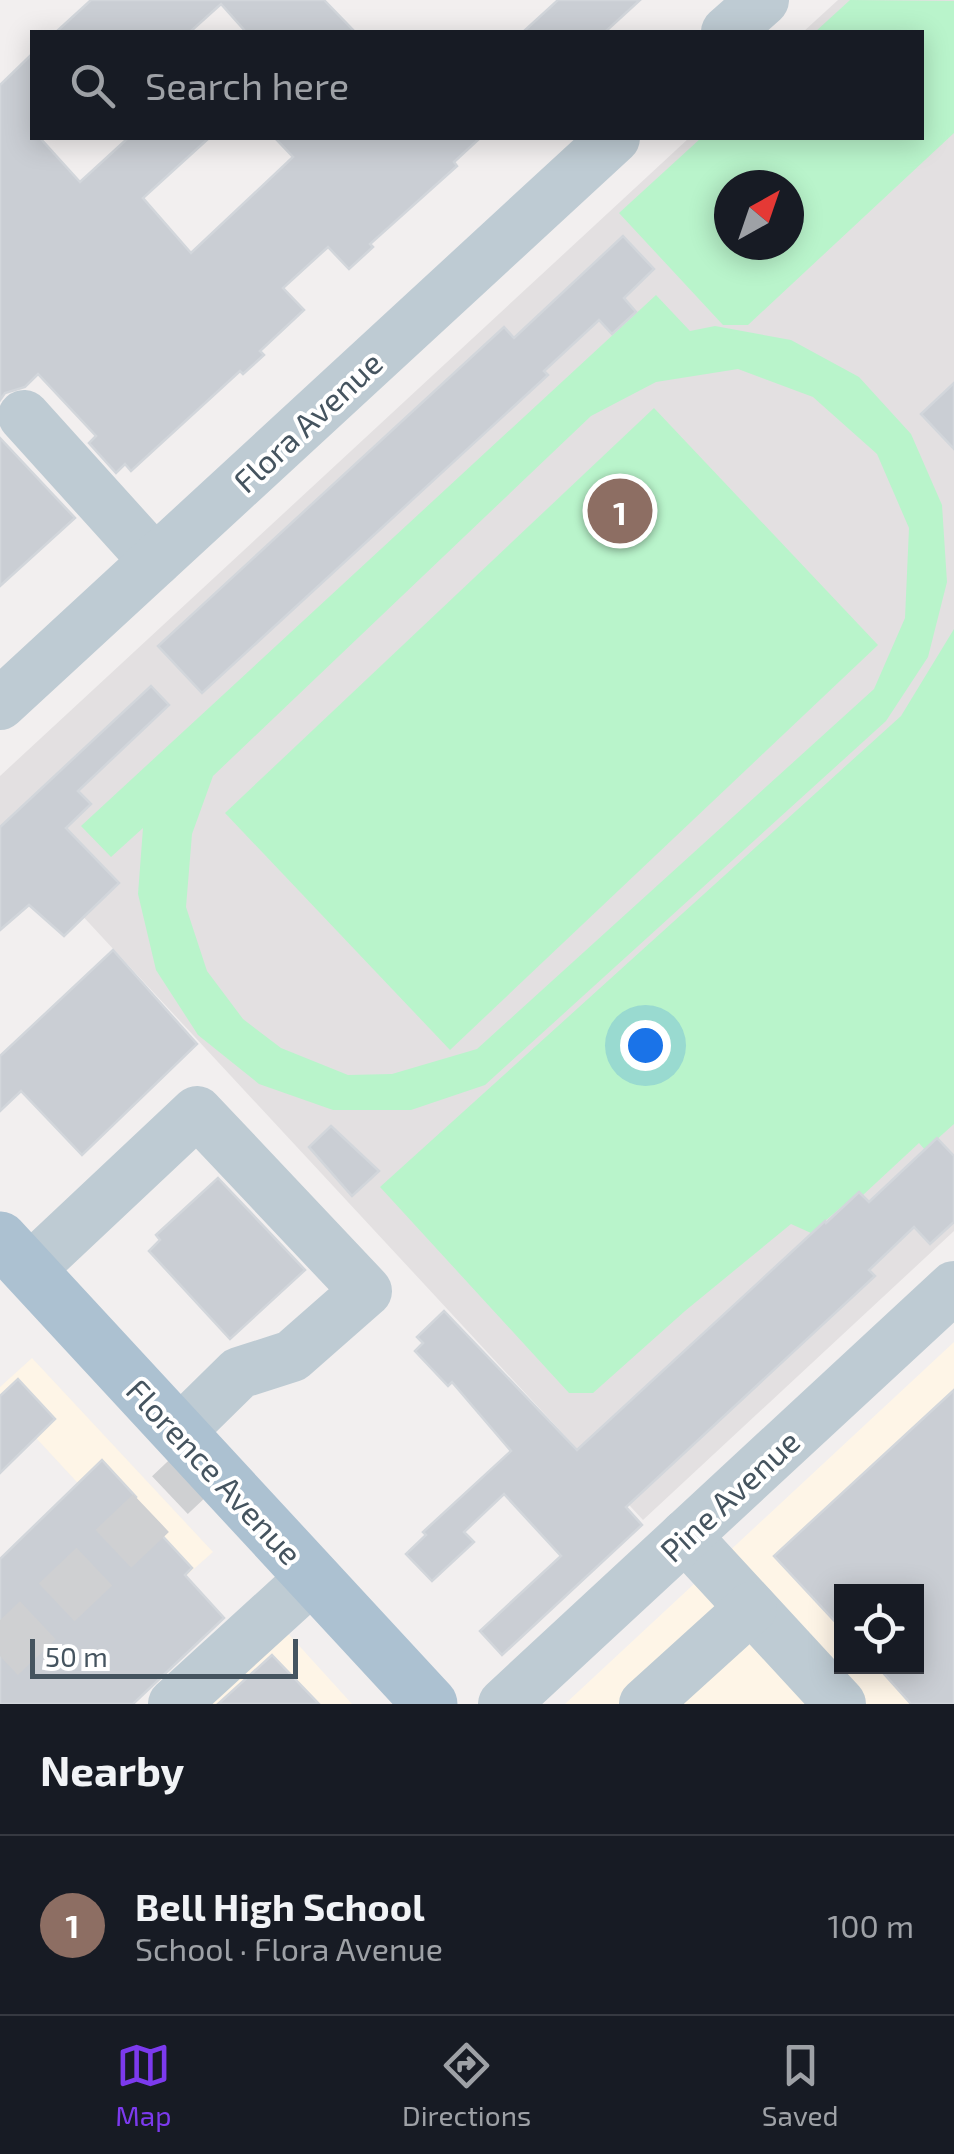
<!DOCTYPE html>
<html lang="en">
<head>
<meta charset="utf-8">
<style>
	:root { --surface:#171b24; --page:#20242c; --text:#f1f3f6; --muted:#9ea1a6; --line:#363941; --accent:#7c3aed }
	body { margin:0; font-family:"Exo 2",sans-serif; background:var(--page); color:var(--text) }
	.controls { position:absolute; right:30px; bottom:30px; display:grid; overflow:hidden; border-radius:0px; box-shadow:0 5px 25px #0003 }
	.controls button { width:90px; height:90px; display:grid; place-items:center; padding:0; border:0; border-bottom:2px solid var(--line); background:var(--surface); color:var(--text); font:50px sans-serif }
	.compass { position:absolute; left:714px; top:170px; width:90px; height:90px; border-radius:50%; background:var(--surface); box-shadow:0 5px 25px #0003; rotate:40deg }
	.scale { position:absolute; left:30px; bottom:25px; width:268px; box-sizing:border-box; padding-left:10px; border:5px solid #45545f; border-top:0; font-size:28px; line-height:35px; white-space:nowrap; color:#45545f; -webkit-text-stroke:8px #fff; paint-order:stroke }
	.you { position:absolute; left:645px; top:1045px; width:35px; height:35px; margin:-25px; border:8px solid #fff; border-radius:50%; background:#1a73e8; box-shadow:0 0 0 15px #1a73e833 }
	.badge { display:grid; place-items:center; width:65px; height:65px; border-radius:50%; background:var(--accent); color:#fff; font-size:32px; font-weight:700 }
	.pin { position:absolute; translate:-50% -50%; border:5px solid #fff; box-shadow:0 2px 10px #0006 }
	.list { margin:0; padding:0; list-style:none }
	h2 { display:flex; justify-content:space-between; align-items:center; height:130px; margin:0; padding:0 40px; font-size:42px }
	h2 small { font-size:32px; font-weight:400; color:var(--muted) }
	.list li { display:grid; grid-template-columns:65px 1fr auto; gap:30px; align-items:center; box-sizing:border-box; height:180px; padding:0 40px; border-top:2px solid var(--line) }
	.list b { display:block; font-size:38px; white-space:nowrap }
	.list p { margin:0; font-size:32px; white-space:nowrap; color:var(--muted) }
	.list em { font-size:32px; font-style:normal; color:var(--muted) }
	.icon { flex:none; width:55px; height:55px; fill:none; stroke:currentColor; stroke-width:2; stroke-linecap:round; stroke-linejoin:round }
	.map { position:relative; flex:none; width:954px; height:1704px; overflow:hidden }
	.search { position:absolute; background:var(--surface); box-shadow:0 5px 25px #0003; left:30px; right:30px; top:30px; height:110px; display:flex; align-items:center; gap:25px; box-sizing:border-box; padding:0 35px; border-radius:0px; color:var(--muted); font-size:38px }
	.sheet { height:310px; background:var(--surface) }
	nav { display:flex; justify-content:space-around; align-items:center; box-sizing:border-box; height:140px; border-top:2px solid var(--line); background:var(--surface); font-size:28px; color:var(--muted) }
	nav a { display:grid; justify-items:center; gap:5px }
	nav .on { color:var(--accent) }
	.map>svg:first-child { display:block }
	.commercial { fill:#fef5e7; fill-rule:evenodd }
	.education { fill:#e3e0e1; fill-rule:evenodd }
	.green { fill:#b9f4cb; fill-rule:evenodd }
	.building { fill:#caced4; stroke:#d2d6db; stroke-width:2.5 }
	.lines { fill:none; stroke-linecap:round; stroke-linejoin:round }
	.minor-tunnel { stroke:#cfd0d2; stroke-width:52; stroke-dasharray:52 26; stroke-linecap:butt }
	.minor { stroke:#becbd3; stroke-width:52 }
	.major { stroke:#acc1d1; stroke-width:55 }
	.labels { text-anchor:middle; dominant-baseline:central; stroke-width:8; stroke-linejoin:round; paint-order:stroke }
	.street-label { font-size:32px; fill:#45545f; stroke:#fff }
</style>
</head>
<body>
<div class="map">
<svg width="954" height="1704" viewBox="0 0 954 1704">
	<rect width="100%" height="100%" fill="#f2efef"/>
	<g class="commercial">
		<path d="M954,1342v362h-389zM842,1592h74v74h-74z"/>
		<path d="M32,1358l181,194 -171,152 70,-184 -112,-121v-12z"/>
		<path d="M283,1628l69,76h-151z"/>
	</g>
	<path class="education" d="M838,0h116v1231l-311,289 -643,-693v-51l689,-638h233v-106h-119zM729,185h60v60h-60z"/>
	<g class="green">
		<path d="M850,0l104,1v132l-206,192h-25l-104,-112 82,-75h221v-106h-107zM789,185v60h-60v-60z"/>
		<path d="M656,295l34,36 25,-5 76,14 68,37 52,57 31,71 5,77 -19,75 -42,64 -401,364 -74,25h-78l-74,-26 -61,-49 -42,-65 -18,-76 5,-66 -32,29 -30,-31zM738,369l75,28 64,57 32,74 -4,90 -31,71 -397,360 -85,25 -44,1 -67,-27 -38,-29 -36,-48 -21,-64 6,-73 21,-58 378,-360 65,-34z"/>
		<path d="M654,408l224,237 -428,405 -225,-237z"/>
		<path d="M954,629v495l-29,26 -6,-7 -56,52 -4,-3 -48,41 -20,-9 -106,87 -92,82h-24l-189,-206 521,-471z"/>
	</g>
	<g class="building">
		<path d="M91,0h233l31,32h-109l-25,-28 -31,28h-134z"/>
		<path d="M558,0h82l-35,32h-82z"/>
		<path d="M32,54v84h8l40,44 48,-44h81l-66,60 48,55 102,-96 -18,-19h205l-26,24 3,4 -87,78 3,3 -24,22 -21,-22 -45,41 21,22 -44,41 4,4 -21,19 -3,-3 -109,100 -6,-7 -9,9 -27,-30 7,-7 -58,-62 -13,13 -20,6 -5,7v-315z"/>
		<path d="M623,236l31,33 -30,29 12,14 -24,22 -13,-14 -55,51 4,4 -346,318 -44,-47 346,-319 10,11z"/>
		<path d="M954,383v66l-33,-35z"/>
		<path d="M0,438l75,80 -75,68z"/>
		<path d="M151,686l18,19 -91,86 13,13 -25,24 53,55 -55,53 -35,-31 -29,25v-103z"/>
		<path d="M113,950l84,94 -115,111 -61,-64 -21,20v-55z"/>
		<path d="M331,1126l48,45 -27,25 -43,-49z"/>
		<path d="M937,1138l17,18v66l-24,22 -16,-17 -45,43 6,6 -249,231 16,18 -140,130 -22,-24 81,-75 -57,-62 -40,38 10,10 -42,39 -26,-27 20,-19 -3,-3 88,-81 -59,-69 -4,4 -33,-35 8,-8 -6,-6 27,-26 133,139 248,-229 1,2 33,-31 10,10z"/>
		<path d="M218,1178l87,92 -75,69 -81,-88 11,-11 -4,-5z"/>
		<path d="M18,1379l37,40 -55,54v-77z"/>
		<path d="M954,1390v314h-43l-34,-38h39v-74h-74v37l-68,-73z"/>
		<path d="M102,1460l34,37 -5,5 61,66 -7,7 39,43 -91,86h-133v-145z"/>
		<path d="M272,1655l47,49h-101z"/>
	</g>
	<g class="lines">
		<path class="minor-tunnel" d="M0,1656l206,-195"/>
		<g class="minor">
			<path d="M727,32l36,-32"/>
			<path d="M24,416l131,145"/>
			<path d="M0,704l614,-566"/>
			<path d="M29,1270l168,-158 169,179 -74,65 -53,17 -60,59"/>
			<path d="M685,1536l155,168"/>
			<path d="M174,1704l139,-127"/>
			<path d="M504,1704l450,-417"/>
			<path d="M645,1704l106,-96"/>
		</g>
		<path class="major" d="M0,1239l430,465"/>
	</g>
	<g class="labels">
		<g class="street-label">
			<text transform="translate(307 421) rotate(-43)">Flora Avenue</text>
			<text transform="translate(215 1471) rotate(47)">Florence Avenue</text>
			<text transform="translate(729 1495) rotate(-43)">Pine Avenue</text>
		</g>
	</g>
</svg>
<div class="controls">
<button><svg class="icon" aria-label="locate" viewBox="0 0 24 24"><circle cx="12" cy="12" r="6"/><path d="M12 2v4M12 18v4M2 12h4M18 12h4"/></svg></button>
</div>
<svg class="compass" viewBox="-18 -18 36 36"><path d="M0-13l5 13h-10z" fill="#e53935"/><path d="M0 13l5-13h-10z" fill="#9ea1a6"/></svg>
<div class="scale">50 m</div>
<div class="you"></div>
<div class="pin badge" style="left:620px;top:511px;background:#8d6e63">1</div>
<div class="search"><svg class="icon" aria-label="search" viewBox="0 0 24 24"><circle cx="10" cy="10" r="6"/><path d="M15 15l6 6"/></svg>Search here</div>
</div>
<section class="sheet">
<h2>Nearby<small></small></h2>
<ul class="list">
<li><span class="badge" style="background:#8d6e63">1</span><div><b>Bell High School</b><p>School · Flora Avenue</p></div><em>100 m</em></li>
</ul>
</section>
<nav>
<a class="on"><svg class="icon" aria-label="map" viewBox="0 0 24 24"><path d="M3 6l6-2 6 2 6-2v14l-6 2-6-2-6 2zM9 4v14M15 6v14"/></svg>Map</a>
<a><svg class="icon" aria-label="directions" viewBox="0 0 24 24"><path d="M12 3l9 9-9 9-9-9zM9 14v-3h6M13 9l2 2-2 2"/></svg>Directions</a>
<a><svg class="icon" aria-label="saved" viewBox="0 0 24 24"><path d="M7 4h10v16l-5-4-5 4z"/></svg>Saved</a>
</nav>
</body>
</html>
